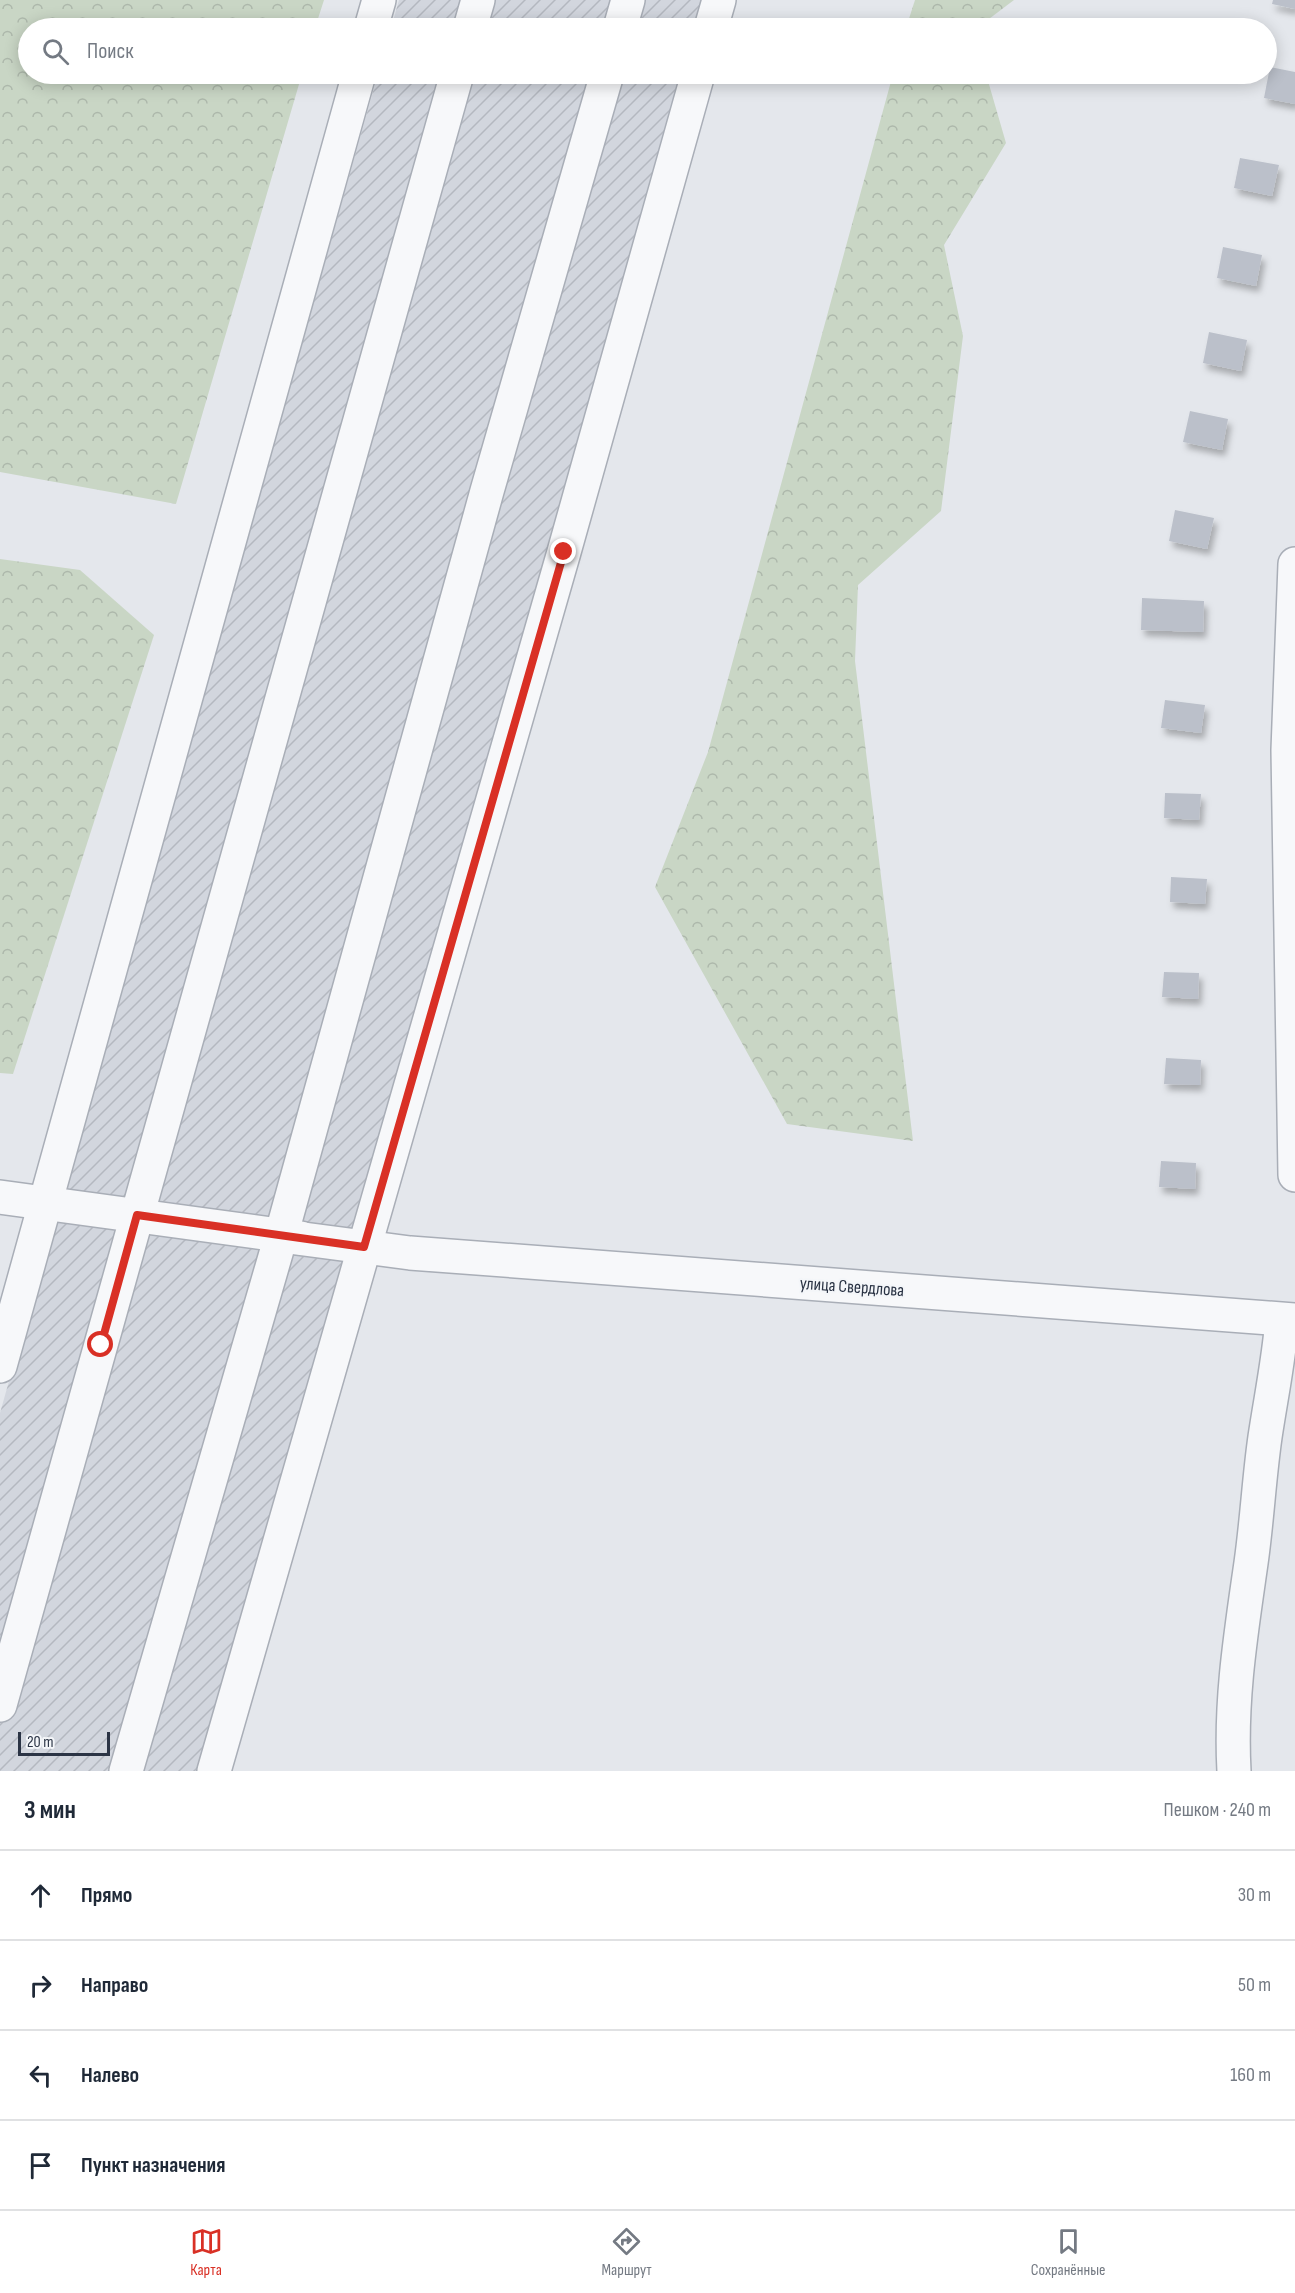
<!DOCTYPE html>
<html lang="ru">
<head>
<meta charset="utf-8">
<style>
	:root { --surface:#fff; --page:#f2f2f3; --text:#1f2937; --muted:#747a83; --line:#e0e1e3; --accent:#d93025 }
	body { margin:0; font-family:"Sofia Sans Condensed",sans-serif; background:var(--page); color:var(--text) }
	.scale { position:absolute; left:18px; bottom:15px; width:92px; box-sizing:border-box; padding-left:6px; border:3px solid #2b3445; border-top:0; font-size:16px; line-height:21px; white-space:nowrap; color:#2b3445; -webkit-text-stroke:4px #f4f6f9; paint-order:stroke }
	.stop { position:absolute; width:18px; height:18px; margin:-14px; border:4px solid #d93025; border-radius:50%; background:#fff }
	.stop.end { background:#d93025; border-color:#fff; box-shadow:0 2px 6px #0008 }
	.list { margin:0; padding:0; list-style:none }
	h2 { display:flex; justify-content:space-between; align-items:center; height:78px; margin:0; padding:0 24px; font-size:26px }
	h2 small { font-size:20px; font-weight:400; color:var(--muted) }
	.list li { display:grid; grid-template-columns:39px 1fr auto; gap:18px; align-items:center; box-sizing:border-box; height:90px; padding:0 24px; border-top:2px solid var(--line) }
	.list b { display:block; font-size:22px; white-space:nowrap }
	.list em { font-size:20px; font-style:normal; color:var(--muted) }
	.icon { flex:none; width:33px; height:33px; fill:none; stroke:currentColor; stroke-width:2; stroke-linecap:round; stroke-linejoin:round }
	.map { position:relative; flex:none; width:1295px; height:1771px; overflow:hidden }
	.search { position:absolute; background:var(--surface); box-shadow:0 3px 15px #0003; left:18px; right:18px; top:18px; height:66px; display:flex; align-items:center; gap:15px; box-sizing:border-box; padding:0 21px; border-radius:33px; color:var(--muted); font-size:22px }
	.sheet { height:438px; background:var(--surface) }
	nav { display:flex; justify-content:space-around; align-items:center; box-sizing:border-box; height:84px; border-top:2px solid var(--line); background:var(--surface); font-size:16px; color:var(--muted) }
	nav a { display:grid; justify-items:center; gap:3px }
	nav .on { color:var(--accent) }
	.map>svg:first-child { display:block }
	.industrial { fill:url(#industrial-furrows) }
	.forest { fill:url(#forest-crowns) }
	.building { fill:#bbc0ca; filter:url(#shadow) }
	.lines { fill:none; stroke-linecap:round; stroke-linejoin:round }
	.minor-casing { stroke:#a9aeb7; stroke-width:36 }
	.minor { stroke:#f7f8fa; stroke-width:33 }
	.route { stroke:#d93025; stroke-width:8 }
	.labels { text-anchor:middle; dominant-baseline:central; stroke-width:4.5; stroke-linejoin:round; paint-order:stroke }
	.street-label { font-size:18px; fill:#2b3445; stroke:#f4f6f9 }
</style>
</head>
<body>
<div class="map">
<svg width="1295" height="1771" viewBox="0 0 1295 1771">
	<defs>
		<pattern id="industrial-furrows" width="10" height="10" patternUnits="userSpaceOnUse" patternTransform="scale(1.5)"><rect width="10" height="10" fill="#d2d6de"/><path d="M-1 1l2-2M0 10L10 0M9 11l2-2" fill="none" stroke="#b4b8c0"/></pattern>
		<pattern id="forest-crowns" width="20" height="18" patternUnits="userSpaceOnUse" patternTransform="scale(1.5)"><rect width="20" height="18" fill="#c9d6c5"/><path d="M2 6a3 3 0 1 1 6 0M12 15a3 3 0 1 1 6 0" fill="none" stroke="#adb8ab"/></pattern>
		<filter id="shadow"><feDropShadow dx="3.5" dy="6" stdDeviation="3" flood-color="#0004"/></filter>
	</defs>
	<rect width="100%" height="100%" fill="#e4e7ec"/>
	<g class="industrial">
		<path d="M399,0h330l-8,28h-330z"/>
		<path d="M378,74h331l-480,1697h-229v-358z"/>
	</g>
	<g class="forest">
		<path d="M0,0h324l-9,28h-287v46h274l-126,430 -176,-32z"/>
		<path d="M915,0h99l-37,28h-71z"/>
		<path d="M893,74h93l20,69 -62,102 19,91 -22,175 -83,74 -3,76 58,480 -126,-17 -132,-237 53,-135z"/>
		<path d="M0,559l80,11 74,65 -141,439 -13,-1z"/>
	</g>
	<g class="building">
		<path d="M1273,0h22v9l-23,-5z"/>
		<path d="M1270,67l25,5v32l-31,-6z"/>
		<path d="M1240,158l39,7 -7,31 -38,-8z"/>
		<path d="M1223,247l39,8 -6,31 -39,-8z"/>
		<path d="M1209,332l38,8 -6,31 -38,-8z"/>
		<path d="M1190,411l38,8 -6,31 -39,-8z"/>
		<path d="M1175,510l39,8 -7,31 -38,-8z"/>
		<path d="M1142,598l62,3 -1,31 -62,-2z"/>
		<path d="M1165,700l40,5 -4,28 -40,-5z"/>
		<path d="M1165,793l36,1 -2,26 -35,-2z"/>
		<path d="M1171,877l36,2 -2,25 -35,-2z"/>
		<path d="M1164,972l35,1 -1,26 -36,-2z"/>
		<path d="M1166,1058l35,2 -1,25 -36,-1z"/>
		<path d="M1161,1161l35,2 -1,26 -36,-2z"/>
	</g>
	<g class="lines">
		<defs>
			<g id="minor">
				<path d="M371,28l8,-28"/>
				<path d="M470,28l8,-28"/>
				<path d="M620,28l8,-28"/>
				<path d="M711,28l8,-28"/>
				<path d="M1295,564l-7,186 7,425"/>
				<path d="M0,1197l301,41"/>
				<path d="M281,1236l129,17 885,67"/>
				<path d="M0,1366l359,-1292"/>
				<path d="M0,1705l457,-1631"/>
				<path d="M126,1771l155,-535 206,-745 120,-417"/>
				<path d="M214,1771l350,-1219 134,-478"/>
				<path d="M1234,1771c-4,-71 7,-138 17,-208 6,-42 8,-84 14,-126 6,-40 14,-78 17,-117"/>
			</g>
		</defs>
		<use href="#minor" class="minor-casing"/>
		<use href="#minor" class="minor"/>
	</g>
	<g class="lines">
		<path class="route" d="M101,1345l36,-130 227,32 200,-695"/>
	</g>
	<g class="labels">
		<g class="street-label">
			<text transform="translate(852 1287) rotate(4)">улица Свердлова</text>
		</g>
	</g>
</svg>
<div class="scale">20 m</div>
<div class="stop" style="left:101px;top:1345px"></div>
<div class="stop end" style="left:564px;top:552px"></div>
<div class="search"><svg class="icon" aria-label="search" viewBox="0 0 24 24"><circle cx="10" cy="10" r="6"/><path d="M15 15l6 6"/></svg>Поиск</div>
</div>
<section class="sheet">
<h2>3 мин<small>Пешком · 240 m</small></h2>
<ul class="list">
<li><svg class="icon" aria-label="ahead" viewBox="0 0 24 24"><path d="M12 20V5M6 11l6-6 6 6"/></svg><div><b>Прямо</b></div><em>30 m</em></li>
<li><svg class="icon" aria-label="right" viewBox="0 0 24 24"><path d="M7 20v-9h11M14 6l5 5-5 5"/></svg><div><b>Направо</b></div><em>50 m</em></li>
<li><svg class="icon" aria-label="left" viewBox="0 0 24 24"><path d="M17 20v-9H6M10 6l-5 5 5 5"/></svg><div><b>Налево</b></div><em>160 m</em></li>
<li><svg class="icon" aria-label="arrive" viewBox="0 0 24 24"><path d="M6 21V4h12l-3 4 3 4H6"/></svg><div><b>Пункт назначения</b></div></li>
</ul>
</section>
<nav>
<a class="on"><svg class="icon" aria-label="map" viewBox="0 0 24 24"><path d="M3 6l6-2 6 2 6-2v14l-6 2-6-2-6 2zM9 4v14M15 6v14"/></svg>Карта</a>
<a><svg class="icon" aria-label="directions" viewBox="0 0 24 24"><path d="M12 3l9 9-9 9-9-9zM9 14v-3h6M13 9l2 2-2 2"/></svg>Маршрут</a>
<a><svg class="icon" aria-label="saved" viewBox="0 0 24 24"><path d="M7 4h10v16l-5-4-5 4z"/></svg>Сохранённые</a>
</nav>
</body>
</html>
